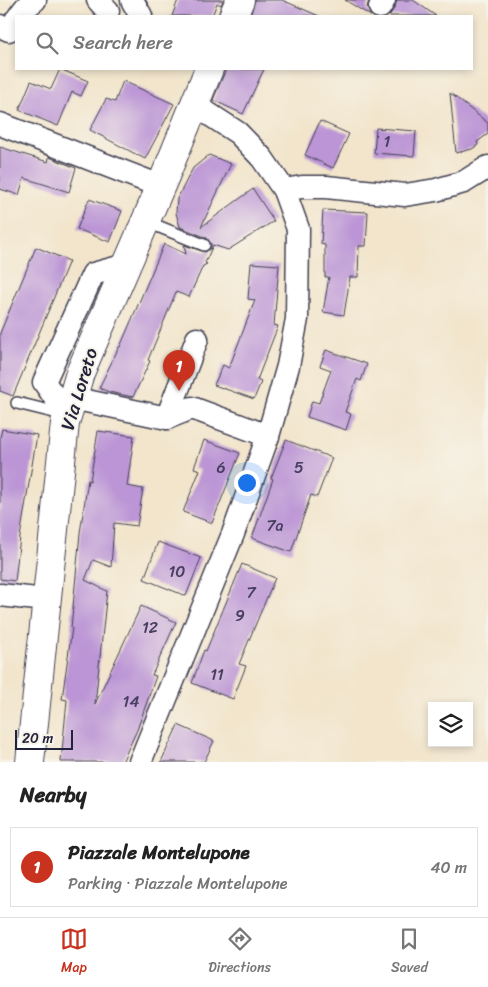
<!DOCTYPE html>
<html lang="en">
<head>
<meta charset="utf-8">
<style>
	:root { --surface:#fff; --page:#f6f6f6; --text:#222; --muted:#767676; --line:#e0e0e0; --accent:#c8321e }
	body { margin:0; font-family:Sriracha,sans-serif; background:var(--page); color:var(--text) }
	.controls { position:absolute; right:15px; bottom:15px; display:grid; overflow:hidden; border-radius:0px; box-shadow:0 2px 8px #0003 }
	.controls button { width:45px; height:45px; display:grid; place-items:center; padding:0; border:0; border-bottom:1px solid var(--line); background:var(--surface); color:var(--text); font:25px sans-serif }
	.scale { position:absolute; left:15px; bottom:12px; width:58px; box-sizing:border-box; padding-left:5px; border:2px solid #22223b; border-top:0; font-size:14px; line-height:18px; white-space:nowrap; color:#22223b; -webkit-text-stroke:4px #f7f3e8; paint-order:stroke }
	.you { position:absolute; left:246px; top:482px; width:18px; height:18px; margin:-12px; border:4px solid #fff; border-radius:50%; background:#1a73e8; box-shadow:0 0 0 8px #1a73e833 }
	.badge { display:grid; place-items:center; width:32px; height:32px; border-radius:50%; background:var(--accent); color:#fff; font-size:16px; font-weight:700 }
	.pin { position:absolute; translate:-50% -41px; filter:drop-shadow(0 1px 2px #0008) }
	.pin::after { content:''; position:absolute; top:26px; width:18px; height:15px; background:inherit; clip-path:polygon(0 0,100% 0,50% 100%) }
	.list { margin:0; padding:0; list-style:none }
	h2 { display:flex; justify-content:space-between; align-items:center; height:65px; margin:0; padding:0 20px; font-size:21px }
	h2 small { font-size:16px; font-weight:400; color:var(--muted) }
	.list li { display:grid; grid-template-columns:32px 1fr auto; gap:15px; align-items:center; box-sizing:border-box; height:80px; margin:0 10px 10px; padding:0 10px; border:1px solid var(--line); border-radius:0px }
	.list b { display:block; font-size:19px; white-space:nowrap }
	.list p { margin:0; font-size:16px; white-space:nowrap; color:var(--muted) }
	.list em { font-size:16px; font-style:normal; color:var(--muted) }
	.icon { flex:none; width:28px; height:28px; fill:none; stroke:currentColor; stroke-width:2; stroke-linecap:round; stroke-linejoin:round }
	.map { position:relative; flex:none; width:488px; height:762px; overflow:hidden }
	.search { position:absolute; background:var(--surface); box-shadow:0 2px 8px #0003; left:15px; right:15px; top:15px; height:55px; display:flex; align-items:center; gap:12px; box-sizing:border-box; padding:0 18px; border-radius:0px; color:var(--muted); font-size:19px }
	.sheet { height:155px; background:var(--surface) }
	nav { display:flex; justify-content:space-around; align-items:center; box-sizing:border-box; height:70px; border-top:1px solid var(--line); background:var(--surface); font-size:14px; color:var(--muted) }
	nav a { display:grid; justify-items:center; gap:2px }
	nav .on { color:var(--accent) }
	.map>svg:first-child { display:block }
	.building { fill:#bb95d5 }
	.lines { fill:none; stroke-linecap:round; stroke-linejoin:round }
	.service-casing { stroke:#413f51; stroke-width:14 }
	.minor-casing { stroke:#413f51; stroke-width:25 }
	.tertiary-casing { stroke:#413f51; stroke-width:30 }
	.service { stroke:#fff; stroke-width:11 }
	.minor { stroke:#fff; stroke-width:22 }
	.tertiary { stroke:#fff; stroke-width:28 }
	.labels { text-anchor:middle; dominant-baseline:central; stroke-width:4; stroke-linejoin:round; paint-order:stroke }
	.number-label { font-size:16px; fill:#483f62 }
	.street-label { font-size:19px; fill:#22223b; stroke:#f7f3e8 }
</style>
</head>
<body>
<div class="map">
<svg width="488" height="762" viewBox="0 0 488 762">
	<rect width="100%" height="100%" fill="#f7f3e8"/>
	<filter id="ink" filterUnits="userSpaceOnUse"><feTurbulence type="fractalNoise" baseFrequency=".02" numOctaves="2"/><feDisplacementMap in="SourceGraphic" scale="10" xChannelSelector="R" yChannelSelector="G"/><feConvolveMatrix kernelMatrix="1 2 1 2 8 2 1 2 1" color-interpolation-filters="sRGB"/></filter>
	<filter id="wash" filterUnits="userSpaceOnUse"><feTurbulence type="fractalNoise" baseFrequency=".0096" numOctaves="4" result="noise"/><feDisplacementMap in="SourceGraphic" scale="20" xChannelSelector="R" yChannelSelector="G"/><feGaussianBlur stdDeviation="1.12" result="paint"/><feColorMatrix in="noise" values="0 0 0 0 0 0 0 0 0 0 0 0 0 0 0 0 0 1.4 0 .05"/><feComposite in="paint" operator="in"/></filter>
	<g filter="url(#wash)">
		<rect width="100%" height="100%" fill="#f2e5cc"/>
		<g id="blocks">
			<g class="building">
				<path d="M178,0h45l-2,5 -4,-2 -5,13h-40z"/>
				<path d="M255,0h27l37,16h-69z"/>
				<path d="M345,0h24l-2,8 4,8z"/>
				<path d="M397,0h16l23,16h-47l6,-9z"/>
				<path d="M60,69l28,12 -7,15 -9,-4 -14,34 -39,-16 12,-29 20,8z"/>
				<path d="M226,69h38l-21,45 -30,-14z"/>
				<path d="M123,81l51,23 -29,55 -55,-29 16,-31 9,3z"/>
				<path d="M450,93l38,30v11l-11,8 1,3 -6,4 -16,4z"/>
				<path d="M320,121l29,13 -16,34 -28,-13z"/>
				<path d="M376,128l40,3 -2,25 -40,-3z"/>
				<path d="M0,147l48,15 1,-5 27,11 -7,24 -45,-14 -5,17 -19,-6z"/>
				<path d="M209,155l22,9 -30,63 52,-38 21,32 -46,29 -15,-5 -8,18 2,1 -4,2 -14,31 -13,-5 -28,68 2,1 -17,36 -24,-5 -10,-4 20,-41h1l44,-103 22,10 -2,-9 21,7 6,-4v-4l-4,-6 -27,-11 -4,-14 1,-14 16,-31z"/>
				<path d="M89,199l33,12 -12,31 -33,-13z"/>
				<path d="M323,210l45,2 -2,34h-7l-1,31h-8l-6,38 -21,-3 6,-35h-4v-32l-4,-1z"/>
				<path d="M36,247l33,14 -56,135 -13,-5v-58z"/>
				<path d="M251,263l28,2 -5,60 4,1 -21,54 4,2 -7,17 -40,-14 9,-20 6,3 26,-68 -7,-1z"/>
				<path d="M326,350l41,14 -6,17 -4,-2 -12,33 6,2 -5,16 -39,-13 5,-16 7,2 12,-33 -11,-4z"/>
				<path d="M2,429l35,6 -17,102 -5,44 -15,-2v-141z"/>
				<path d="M98,431l36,5 -7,50 16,3 -6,37 -23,-3 -3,44 -18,-7 -8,20 22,11 -12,113 46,-98 35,16 -24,53 4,1 -19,54 -15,32h-61l6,-62 -5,-1 10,-71h-1l9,-95 8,-53 2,1z"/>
				<path d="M204,440l36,13 -28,70 -29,-11 17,-42 -6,-2z"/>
				<path d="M286,440l46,18 -15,39 -6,-2 -20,57 -39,-14 21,-59 -2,-1z"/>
				<path d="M158,542l43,16 -15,38 -42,-17z"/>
				<path d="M242,564l33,14 -36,86 7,2 -13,33 -41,-16 12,-33 2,1z"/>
				<path d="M178,725l36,16 -10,21h-43z"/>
			</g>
		</g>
	</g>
	<g filter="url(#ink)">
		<use href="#blocks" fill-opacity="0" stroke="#413f51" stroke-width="1"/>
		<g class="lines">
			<defs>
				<g id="service">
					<path d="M145,221l59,24"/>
					<path d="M17,403l49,12"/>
				</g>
				<g id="minor">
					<path d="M98,0l10,11"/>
					<path d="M132,0l9,16"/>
					<path d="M380,7l4,-7"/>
					<path d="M19,16l7,-9 9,-7"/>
					<path d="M0,26l9,4 7,-10"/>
					<path d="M0,124l160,62"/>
					<path d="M284,190l18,-3h24l79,8 31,-5 28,-8 24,-15"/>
					<path d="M72,398l95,20 30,-79"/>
					<path d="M67,415l-23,-33 49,-108 33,-9"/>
					<path d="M167,418l25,-10 76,28"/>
					<path d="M0,595l46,5"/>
					<path d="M140,762l93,-228 35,-98 20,-70 9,-47 1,-90 -14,-39 -22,-32 -24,-25 -43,-28"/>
				</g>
				<g id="tertiary">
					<path d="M233,16l7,-16"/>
					<path d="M30,762l35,-339 15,-50 86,-199 43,-105"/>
				</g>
			</defs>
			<use href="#service" class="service-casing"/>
			<use href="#minor" class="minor-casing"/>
			<use href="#tertiary" class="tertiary-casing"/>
			<use href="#service" class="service"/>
			<use href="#minor" class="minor"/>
			<use href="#tertiary" class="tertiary"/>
		</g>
	</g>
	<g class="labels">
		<g class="number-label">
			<text x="387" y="141">1</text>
			<text x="221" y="467">6</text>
			<text x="299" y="467">5</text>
			<text x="275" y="525">7a</text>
			<text x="177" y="571">10</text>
			<text x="251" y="592">7</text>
			<text x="240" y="615">9</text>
			<text x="150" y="627">12</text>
			<text x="217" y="674">11</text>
			<text x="131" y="701">14</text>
		</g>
		<g class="street-label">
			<text transform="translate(79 389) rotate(-73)">Via Loreto</text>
		</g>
	</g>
</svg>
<div class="controls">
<button><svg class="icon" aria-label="layers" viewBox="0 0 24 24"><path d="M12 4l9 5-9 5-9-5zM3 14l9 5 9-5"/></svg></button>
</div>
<div class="scale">20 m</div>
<div class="you"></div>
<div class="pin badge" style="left:179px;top:391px">1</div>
<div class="search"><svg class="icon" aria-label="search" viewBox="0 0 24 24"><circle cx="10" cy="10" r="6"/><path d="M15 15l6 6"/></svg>Search here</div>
</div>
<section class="sheet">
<h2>Nearby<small></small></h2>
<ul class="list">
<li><span class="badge">1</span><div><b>Piazzale Montelupone</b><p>Parking · Piazzale Montelupone</p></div><em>40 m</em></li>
</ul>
</section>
<nav>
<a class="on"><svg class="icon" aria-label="map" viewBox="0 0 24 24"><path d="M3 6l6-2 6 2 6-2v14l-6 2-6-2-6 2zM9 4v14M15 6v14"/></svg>Map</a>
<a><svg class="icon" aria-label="directions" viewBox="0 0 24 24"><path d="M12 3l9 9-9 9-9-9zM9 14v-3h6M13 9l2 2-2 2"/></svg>Directions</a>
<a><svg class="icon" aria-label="saved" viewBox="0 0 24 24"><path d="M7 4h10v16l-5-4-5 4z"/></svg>Saved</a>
</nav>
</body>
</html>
